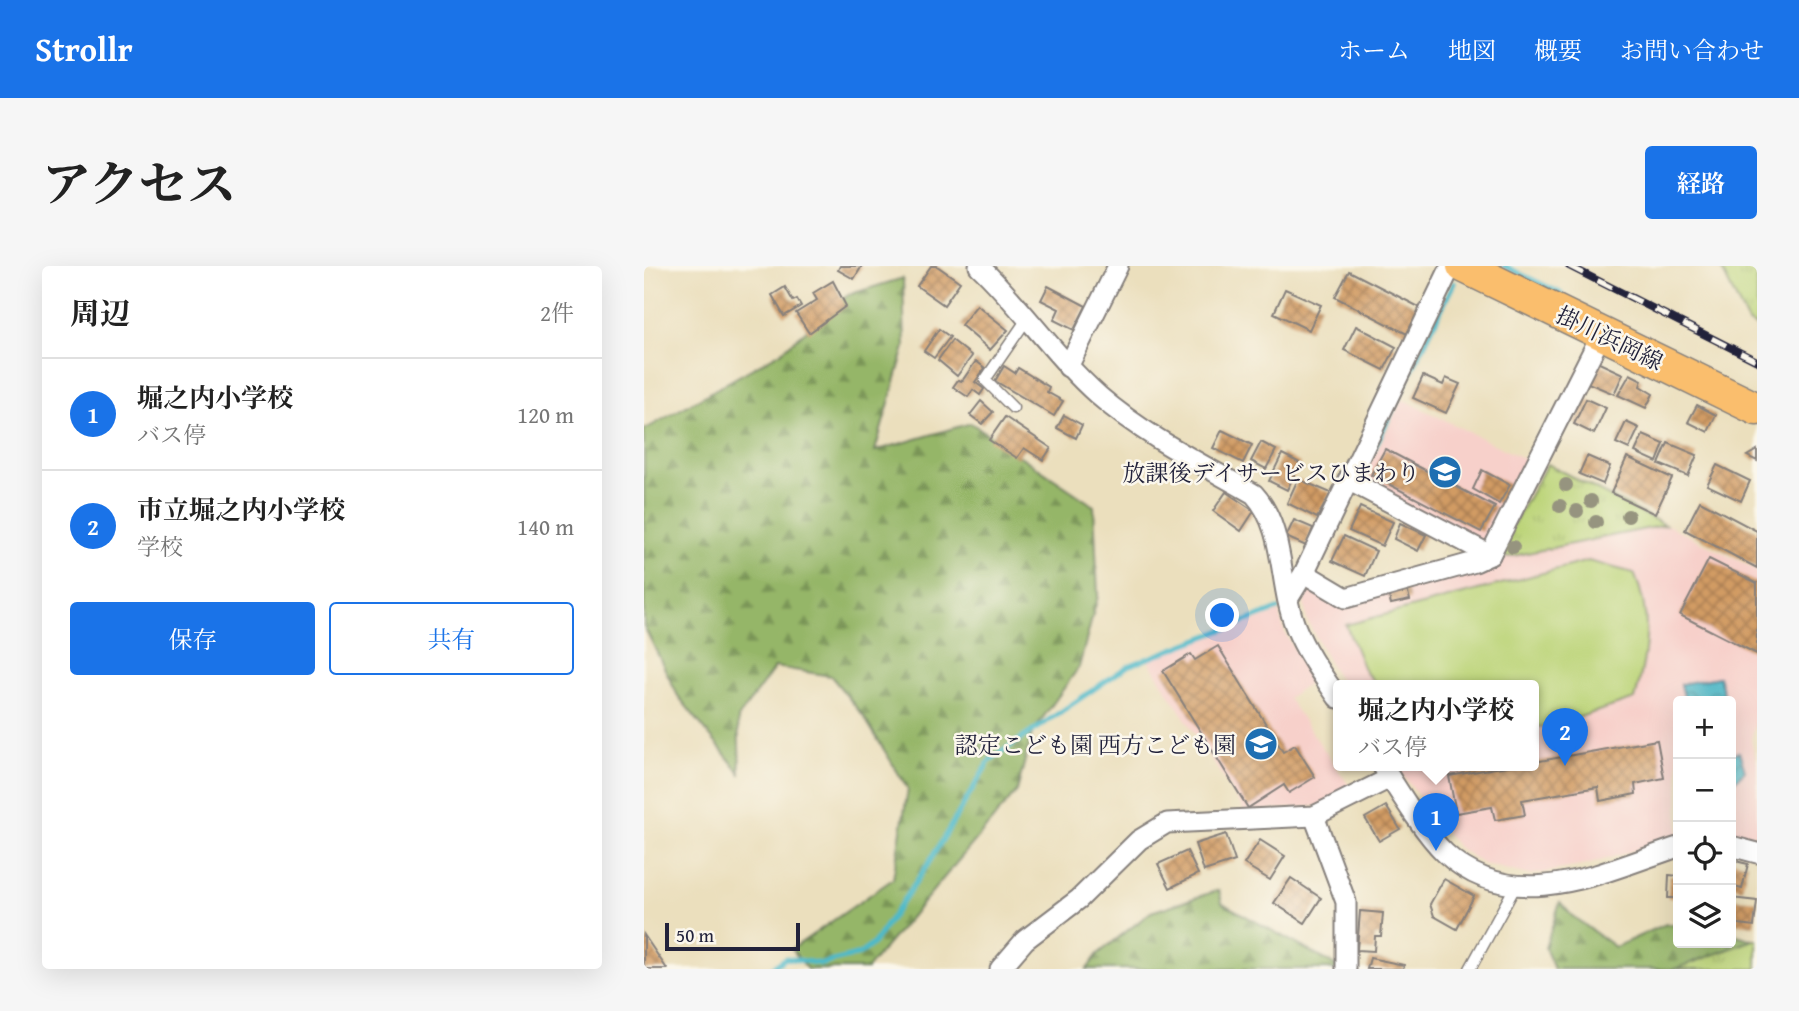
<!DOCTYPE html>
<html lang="ja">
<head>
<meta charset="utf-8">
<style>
	:root { --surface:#fff; --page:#f6f6f6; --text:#222; --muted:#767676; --line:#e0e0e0; --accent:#1a73e8 }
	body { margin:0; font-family:"Gentium Book Plus","Noto Serif JP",serif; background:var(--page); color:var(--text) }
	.controls { position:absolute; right:21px; bottom:21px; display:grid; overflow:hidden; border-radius:7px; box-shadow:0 7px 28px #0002 }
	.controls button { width:63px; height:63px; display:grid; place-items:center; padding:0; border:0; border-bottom:2px solid var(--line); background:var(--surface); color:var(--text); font:35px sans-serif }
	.scale { position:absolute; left:21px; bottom:18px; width:135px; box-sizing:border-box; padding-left:7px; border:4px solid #22223b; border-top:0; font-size:19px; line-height:24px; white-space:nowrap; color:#22223b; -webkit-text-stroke:5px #fbf7ec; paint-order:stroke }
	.you { position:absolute; left:579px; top:350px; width:24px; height:24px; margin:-18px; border:5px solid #fff; border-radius:50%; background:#1a73e8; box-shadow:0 0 0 10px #1a73e833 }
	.badge { display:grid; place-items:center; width:46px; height:46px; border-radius:50%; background:var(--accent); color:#fff; font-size:23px; font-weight:700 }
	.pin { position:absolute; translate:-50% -58px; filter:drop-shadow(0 2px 4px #0008) }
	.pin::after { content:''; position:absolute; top:37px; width:24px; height:21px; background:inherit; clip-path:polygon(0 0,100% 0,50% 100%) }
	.popup { position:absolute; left:689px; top:414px; width:206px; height:91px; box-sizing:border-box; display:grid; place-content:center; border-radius:7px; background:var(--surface); filter:drop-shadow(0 2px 5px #0005); font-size:23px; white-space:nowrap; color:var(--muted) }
	.popup b { font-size:26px; color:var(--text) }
	.popup::after { content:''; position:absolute; left:50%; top:100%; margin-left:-14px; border:14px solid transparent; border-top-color:var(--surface) }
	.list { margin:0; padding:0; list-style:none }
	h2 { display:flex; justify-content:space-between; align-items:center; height:91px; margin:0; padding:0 28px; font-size:30px }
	h2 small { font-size:23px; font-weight:400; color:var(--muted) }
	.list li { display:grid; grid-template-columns:46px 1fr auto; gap:21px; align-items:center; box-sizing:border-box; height:112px; padding:0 28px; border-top:2px solid var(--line) }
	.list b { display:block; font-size:26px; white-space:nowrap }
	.list p { margin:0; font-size:23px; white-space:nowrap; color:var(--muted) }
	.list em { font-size:23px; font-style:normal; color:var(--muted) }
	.actions { display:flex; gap:14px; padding:21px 28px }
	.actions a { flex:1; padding:16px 0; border:2px solid var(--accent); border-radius:7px; text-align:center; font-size:24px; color:var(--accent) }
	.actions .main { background:var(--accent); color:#fff }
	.icon { flex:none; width:38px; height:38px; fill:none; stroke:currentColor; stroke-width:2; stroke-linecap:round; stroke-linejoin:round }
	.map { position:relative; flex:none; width:1113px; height:703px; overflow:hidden; border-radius:7px }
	header { display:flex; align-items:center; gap:42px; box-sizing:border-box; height:98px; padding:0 35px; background:var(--accent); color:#fff }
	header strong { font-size:33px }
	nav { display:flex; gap:38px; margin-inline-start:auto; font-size:24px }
	.intro { display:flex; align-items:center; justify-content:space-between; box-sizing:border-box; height:168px; padding:0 42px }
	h1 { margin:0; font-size:49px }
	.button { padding:18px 32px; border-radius:7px; background:var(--accent); color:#fff; font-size:24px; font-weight:700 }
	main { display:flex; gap:42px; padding:0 42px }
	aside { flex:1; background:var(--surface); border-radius:7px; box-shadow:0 7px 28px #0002 }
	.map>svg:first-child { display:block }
	.built { fill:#f7d0ca }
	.grass { fill:url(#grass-tufts); stroke:#6f7b5a; stroke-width:2 }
	.forest { fill:url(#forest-firs); stroke:#5c6c52; stroke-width:2 }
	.pitch { fill:#bcd478; stroke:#6f7b5a; stroke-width:2 }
	.water { fill:url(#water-waves); stroke:#386e82; stroke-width:2 }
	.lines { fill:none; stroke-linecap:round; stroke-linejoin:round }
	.stream { stroke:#4db9c9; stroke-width:5 }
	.building { fill:url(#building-cross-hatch) }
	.lane-casing { stroke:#86807c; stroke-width:13 }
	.street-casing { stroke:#86807c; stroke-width:23 }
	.primary-casing { stroke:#86807c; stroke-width:35 }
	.lane { stroke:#fff; stroke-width:10 }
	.street { stroke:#fff; stroke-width:19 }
	.primary { stroke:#fabe6d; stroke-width:32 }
	.rail-casing { stroke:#22223b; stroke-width:8 }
	.rail { stroke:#fbf7ec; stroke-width:5; stroke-dasharray:16; stroke-linecap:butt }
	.tree { fill:#96947f }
	.labels { text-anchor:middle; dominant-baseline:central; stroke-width:5; stroke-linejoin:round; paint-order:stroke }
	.street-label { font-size:23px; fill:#22223b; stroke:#fbf7ec }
	.poi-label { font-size:23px; fill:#22223b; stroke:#fbf7ec; text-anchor:end }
</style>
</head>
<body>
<header>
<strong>Strollr</strong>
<nav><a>ホーム</a><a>地図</a><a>概要</a><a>お問い合わせ</a></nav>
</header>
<div class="intro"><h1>アクセス</h1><a class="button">経路</a></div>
<main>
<aside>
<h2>周辺<small>2件</small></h2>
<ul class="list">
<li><span class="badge">1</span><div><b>堀之内小学校</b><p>バス停</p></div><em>120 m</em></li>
<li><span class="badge">2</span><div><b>市立堀之内小学校</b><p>学校</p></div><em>140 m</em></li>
</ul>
<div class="actions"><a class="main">保存</a><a>共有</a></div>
</aside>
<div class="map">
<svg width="1113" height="703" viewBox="0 0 1113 703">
	<defs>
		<pattern id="grass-tufts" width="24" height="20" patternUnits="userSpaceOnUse" patternTransform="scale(1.75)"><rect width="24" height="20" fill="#bcd478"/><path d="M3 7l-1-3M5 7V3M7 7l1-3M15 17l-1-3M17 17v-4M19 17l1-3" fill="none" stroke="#a1b669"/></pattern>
		<pattern id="forest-firs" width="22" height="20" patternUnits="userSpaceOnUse" patternTransform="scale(1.75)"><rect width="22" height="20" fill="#95b668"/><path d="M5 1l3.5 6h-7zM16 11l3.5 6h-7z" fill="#799457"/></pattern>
		<pattern id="water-waves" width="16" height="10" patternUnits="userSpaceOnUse" patternTransform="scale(1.75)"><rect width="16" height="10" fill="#4db9c9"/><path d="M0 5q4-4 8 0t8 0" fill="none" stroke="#4096a4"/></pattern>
		<pattern id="building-cross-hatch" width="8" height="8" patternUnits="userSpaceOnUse" patternTransform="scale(1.75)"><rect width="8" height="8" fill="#d19b63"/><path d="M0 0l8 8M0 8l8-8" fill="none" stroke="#a97e53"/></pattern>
	</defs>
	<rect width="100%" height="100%" fill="#fbf7ec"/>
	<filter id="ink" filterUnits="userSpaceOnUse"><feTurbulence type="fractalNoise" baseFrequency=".0143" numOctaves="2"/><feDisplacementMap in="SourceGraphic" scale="14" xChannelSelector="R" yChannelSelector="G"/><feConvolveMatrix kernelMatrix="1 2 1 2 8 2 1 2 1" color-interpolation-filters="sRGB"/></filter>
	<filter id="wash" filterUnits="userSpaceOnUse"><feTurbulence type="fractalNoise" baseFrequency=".00686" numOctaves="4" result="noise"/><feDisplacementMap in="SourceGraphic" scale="28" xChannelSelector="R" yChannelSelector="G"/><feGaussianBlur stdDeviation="1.57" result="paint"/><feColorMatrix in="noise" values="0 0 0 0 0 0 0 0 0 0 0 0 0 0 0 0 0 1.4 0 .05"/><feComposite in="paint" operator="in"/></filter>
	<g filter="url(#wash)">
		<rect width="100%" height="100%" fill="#ebdfbd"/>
		<g class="built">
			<path d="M758,133l128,63 -43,85 -126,-64z"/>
			<path d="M903,198l210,106v148l-6,22 6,23v70l-10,4 -16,-4v-132h-53v136l-91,28 -58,10 -46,-11 -27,-18 -61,-81h139v-80h-191l-11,-17 -25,-48 -3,-18 8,-19 33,18 148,-41z"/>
			<path d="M635,346l6,21 28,47 -25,18 65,93 -34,15 -74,6 -98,-153z"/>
		</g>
		<g class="grass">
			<path d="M1076,0h37v61l-9,-4z"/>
			<path d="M903,198l118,61 -172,35z"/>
			<path d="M1109,674h4v29h-82z"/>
		</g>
		<g class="forest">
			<path d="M259,12l2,69 -30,104 96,-28 123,83 4,90 -19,71 -47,66 -15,58 -150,178h-60l-15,-20 101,-70 15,-90 -44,-72 -33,-41 -56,-9 -37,51 2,55 -62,-77 -34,-70v-196l137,-78 67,-57z"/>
			<path d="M575,624l3,13 120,66h-255l11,-15 53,-42z"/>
			<path d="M916,636l11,13 44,32 51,-23 12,1v18h53v-10l22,7 -78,29h-121l-9,-21z"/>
		</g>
		<path class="pitch" d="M944,295l46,12c19,44 13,81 1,126l-83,27 -18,1v-42h-156l-13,-13 -19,-47z"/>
		<g class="water">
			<path d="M1075,411l7,24h-41l-4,-17z"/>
			<path d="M1095,486l6,19 -14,13v-30z"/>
		</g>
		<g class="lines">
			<g class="stream">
				<path d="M860,0l56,27 9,10"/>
				<path d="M729,185l81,-168"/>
				<path d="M659,330l8,-16"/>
				<path d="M126,703l16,-11 36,6 38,-10 14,-11 54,-79 62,-104 138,-94 150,-57"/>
			</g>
		</g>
		<g id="blocks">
			<g class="building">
				<path d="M196,0h22l-8,13 -16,-9z"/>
				<path d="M287,0h6l23,16 -16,23 -27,-19z"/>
				<path d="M705,5l72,37 -14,26 -72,-37z"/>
				<path d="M189,15l13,25 -37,27 -13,-20 21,-13 -4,-7z"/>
				<path d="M404,20l38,20 -12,24 -20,-10 5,-11 -18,-9z"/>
				<path d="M141,21l8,14 4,-2 4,7 -17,10 -12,-21z"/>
				<path d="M641,23l36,16 -12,25 -35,-17z"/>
				<path d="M333,39l31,25 -18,20 -29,-25z"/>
				<path d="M712,60l40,21 -12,23 -40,-20z"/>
				<path d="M295,63l11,8 -16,21 -10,-7z"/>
				<path d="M308,74l20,16 -15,20 -19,-16z"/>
				<path d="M332,95l9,7 -10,14 9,7 -4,6 -7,-5 -5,7 -15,-10 5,-7 4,1z"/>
				<path d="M953,96l26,12 -9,20 -26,-11z"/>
				<path d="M360,100l11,7 3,-5 31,19 -2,5 16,9 -9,15 -59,-35z"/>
				<path d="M986,108l12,6 -2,6 13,8 -7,14 -28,-13z"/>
				<path d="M779,110l20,9 3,-7 14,6 -14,29 -33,-15z"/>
				<path d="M942,133l20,9 -12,26 -20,-10z"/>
				<path d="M337,135l12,11 -11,12 -12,-9z"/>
				<path d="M1053,139l19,10 -8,17 -20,-10z"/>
				<path d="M420,149l18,10 -6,13 -19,-10z"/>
				<path d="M361,151l46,31 -8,12 -19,-12 -7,10 -28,-18z"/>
				<path d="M982,156l13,6 -10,21 -13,-6z"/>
				<path d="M578,164l30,15 -9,18 -30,-15z"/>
				<path d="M999,169l21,9 -7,18 -22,-10z"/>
				<path d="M617,176l15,8 -10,19 -15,-8z"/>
				<path d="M1024,177l29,12 -9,21 -29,-12z"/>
				<path d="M741,183l110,58 -14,25 -110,-57z"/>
				<path d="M1113,184v11l-10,-5z"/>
				<path d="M638,188l18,9 -13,27 -18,-9z"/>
				<path d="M943,190l23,10 -7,18 -24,-10z"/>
				<path d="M983,191l45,21 -17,36 -44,-21z"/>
				<path d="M1073,199l33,16 -9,20 -34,-16z"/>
				<path d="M838,204l28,15 -11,19 -26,-15z"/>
				<path d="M654,213l33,14 -14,25 -30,-15z"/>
				<path d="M582,226l28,19 -13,20 -28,-20z"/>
				<path d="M1056,235l57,30v37l-72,-38z"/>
				<path d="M716,241l33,15 -11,24 -33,-15z"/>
				<path d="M650,254l19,8 -7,18 -20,-9z"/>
				<path d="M756,257l26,12 -8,16 -24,-12z"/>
				<path d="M700,270l32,15 -11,25 -33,-15z"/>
				<path d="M1065,293l48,24v71l-77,-39z"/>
				<path d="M763,322l3,12 -19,4 -3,-11z"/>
				<path d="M574,380l65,106 12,-7 20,32 -26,16 -5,-8 -36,23 -85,-137 28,-17 4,6z"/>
				<path d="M1013,474l7,38 -29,6 1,10 -36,7 -2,-14 -76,13 3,15 -30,5 -3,-13 -36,6 -7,-37 64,-11h21v-3z"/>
				<path d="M742,540l14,23 -21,12 -14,-23z"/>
				<path d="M582,568l9,27 -31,10 -9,-27z"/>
				<path d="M616,574l25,16 -15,24 -26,-16z"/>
				<path d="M543,585l11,23 -28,14 -12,-24z"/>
				<path d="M1087,594l17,4 -6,25 -11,-3z"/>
				<path d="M1025,609l9,1v22h-10z"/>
				<path d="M647,612l30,20 -16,25 -31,-20z"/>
				<path d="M800,613l30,17 -17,33 -23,-13 -4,-12z"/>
				<path d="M1087,632l26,3 -3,25 -23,-3z"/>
				<path d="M716,645l23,2 -2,23h-6l-1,15 -17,-1z"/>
				<path d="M0,669l23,34h-23z"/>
				<path d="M726,692l34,7 -1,4h-36z"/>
			</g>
		</g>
	</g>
	<g filter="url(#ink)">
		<use href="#blocks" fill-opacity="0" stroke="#86807c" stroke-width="2"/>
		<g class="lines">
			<defs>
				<g id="lane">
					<path d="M369,142l-28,-28 42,-61"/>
					<path d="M826,703l45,-82"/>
				</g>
				<g id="street">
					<path d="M335,0c43,41 76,91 120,130 46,40 103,68 155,98 32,35 24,91 42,134 10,25 27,48 42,70"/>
					<path d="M424,101l50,-101"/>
					<path d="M704,214l142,75 112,-222"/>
					<path d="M660,307l42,25 129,-36 15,-7"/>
					<path d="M644,333l16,-26 147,-307"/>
					<path d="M738,499c16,25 42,68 63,88 68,64 158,19 233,-6"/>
					<path d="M670,550l32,86v67"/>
					<path d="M1087,580l26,7"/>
					<path d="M356,703l25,-29 54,-41 60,-59 28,-17 147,-7 76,-38"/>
				</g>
				<path id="primary" d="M819,0l294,143"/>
			</defs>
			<use href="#lane" class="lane-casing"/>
			<use href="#street" class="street-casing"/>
			<use href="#primary" class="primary-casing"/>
			<use href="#lane" class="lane"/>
			<use href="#street" class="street"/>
			<use href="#primary" class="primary"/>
			<defs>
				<path id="rail" d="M925,0l188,95"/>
			</defs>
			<use href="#rail" class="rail-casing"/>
			<use href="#rail" class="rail"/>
		</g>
		<g class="tree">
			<circle cx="922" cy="219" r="7"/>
			<circle cx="947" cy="235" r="7"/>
			<circle cx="916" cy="240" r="7"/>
			<circle cx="933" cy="245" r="7"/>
			<circle cx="984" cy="250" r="7"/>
			<circle cx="952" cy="256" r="7"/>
			<circle cx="869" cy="281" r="7"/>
		</g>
	</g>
	<defs>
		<symbol id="school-disc" viewBox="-11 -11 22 22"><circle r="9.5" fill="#1f6fb2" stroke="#fbf7ec"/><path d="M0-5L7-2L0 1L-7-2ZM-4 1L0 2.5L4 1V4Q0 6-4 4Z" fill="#fff"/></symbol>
	</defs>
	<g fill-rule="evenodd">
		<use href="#school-disc" x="782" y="187" width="38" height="38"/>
		<use href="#school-disc" x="598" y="459" width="38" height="38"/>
	</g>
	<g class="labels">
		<g class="street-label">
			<text transform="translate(966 72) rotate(26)">掛川浜岡線</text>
		</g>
		<g class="poi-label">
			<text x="776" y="206">放課後デイサービスひまわり</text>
			<text x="592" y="478">認定こども園 西方こども園</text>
		</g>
	</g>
</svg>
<div class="controls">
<button>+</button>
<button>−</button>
<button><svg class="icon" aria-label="locate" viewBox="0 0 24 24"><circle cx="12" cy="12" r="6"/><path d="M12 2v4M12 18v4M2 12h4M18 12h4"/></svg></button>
<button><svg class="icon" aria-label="layers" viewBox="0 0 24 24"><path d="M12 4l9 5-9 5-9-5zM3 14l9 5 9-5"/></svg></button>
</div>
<div class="scale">50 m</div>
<div class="you"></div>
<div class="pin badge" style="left:792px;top:585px">1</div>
<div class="popup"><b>堀之内小学校</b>バス停</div>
<div class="pin badge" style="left:921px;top:500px">2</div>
</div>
</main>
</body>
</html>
